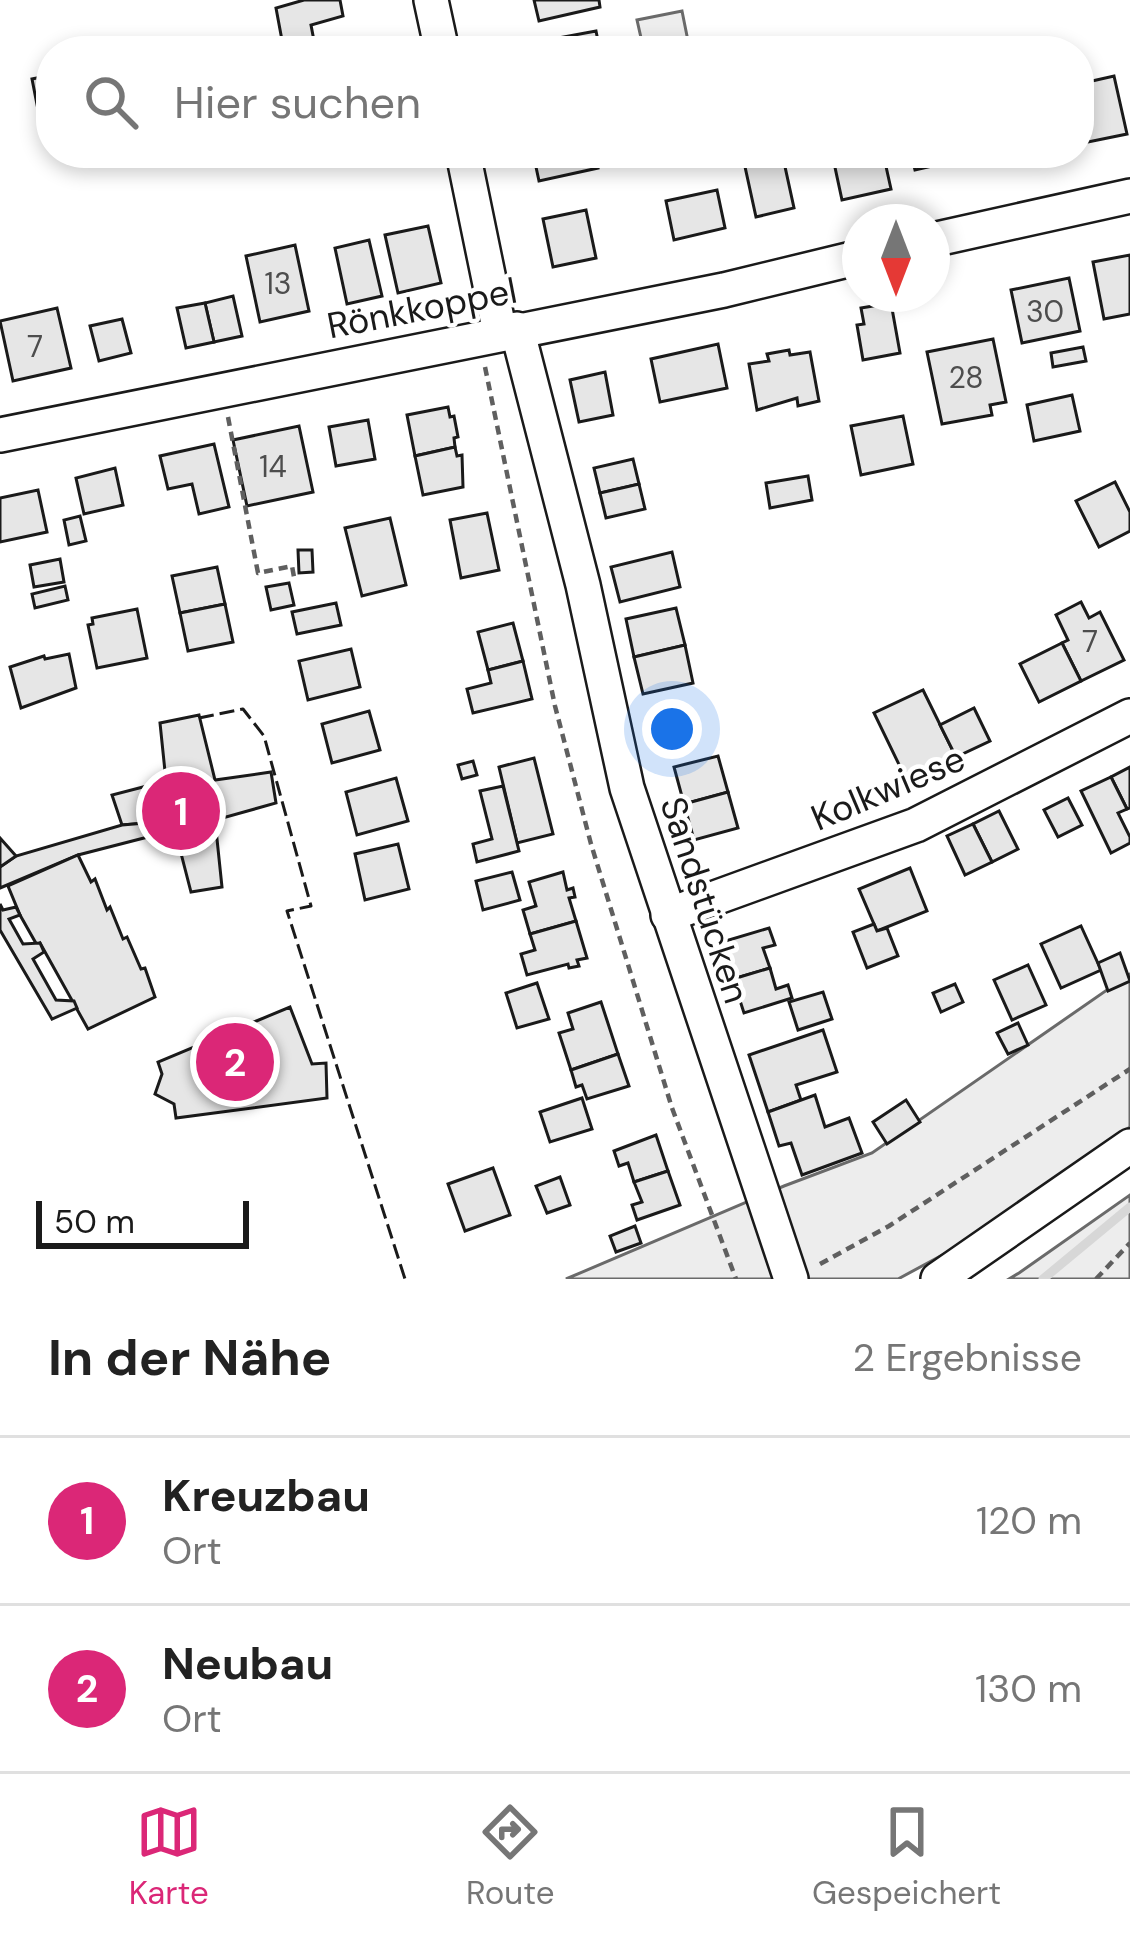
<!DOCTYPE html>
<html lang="de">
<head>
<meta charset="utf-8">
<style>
	:root { --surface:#fff; --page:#f6f6f6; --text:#222; --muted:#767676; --line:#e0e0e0; --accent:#db2777 }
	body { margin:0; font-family:"DM Sans",sans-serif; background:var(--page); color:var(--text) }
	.compass { position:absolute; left:842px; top:204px; width:108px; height:108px; border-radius:50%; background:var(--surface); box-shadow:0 6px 18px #0003; rotate:180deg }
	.scale { position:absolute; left:36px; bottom:30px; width:213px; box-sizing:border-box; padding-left:12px; border:6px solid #1a1a1a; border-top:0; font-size:33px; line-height:42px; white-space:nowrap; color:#1a1a1a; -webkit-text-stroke:9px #fff; paint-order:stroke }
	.you { position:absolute; left:672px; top:729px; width:42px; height:42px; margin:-30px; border:9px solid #fff; border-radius:50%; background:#1a73e8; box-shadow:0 0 0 18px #1a73e833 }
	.badge { display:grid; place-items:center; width:78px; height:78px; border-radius:50%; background:var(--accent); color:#fff; font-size:39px; font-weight:700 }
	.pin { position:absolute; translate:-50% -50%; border:6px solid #fff; box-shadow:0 3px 12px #0006 }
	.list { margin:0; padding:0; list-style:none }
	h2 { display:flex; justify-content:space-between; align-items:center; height:156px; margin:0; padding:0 48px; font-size:51px }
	h2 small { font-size:39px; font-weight:400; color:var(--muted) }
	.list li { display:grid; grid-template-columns:78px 1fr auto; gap:36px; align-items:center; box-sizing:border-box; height:168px; padding:0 48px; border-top:3px solid var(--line) }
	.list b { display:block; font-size:45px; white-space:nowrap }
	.list p { margin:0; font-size:39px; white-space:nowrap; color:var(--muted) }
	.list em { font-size:39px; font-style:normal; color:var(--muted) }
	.icon { flex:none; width:66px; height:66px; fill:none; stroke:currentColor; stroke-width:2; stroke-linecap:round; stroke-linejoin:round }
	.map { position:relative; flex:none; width:1130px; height:1279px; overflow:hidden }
	.search { position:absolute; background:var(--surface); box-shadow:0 6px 18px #0003; left:36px; right:36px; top:36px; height:132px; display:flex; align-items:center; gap:30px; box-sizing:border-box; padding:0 42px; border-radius:48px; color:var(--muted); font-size:45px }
	.sheet { height:492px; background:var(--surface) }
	nav { display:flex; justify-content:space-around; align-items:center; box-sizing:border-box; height:168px; border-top:3px solid var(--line); background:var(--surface); font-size:33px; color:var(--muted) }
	nav a { display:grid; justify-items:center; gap:6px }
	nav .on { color:var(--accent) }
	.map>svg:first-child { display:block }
	.built { fill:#ededed; stroke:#6a6a6a; stroke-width:3 }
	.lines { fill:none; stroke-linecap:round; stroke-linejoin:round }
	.stream { stroke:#d7d7d7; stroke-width:9 }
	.building { fill:#e6e6e6; stroke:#1a1a1a; stroke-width:3 }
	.minor-casing { stroke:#1a1a1a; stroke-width:38 }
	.path { stroke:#5f5f5f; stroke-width:4.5; stroke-dasharray:9 6; stroke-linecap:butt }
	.minor { stroke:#fff; stroke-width:33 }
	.fence { stroke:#1a1a1a; stroke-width:3; stroke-dasharray:15 6; stroke-linecap:butt }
	.labels { text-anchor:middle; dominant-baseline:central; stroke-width:9; stroke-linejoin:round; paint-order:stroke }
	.number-label { font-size:30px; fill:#4d4d4d }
	.street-label { font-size:36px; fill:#1a1a1a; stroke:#fff }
</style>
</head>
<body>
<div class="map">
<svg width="1130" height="1279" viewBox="0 0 1130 1279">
	<rect width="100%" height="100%" fill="#fff"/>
	<g class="built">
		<path d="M682,11l8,40h-46l-7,-31z"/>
		<path d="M1130,974v153l-145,105 -87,47h-332l218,-93 88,-33z"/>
		<path d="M1130,1195v84h-121l10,-6z"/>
	</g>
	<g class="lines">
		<path class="stream" d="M1043,1279l87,-72"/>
	</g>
	<g class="building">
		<path d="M304,0h36l3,16 -32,9 4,21 -31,5 -8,-43z"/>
		<path d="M534,0h65l1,7 -61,14z"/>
		<path d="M596,31l4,20h-73l-1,-7z"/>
		<path d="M51,75v48l-10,2 -9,-46z"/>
		<path d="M1114,76l13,58 -39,8 -9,-58z"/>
		<path d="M533,153h62l3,15 -59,13z"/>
		<path d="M742,153h40l12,55 -38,9z"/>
		<path d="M853,153h30l8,36 -49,11 -9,-42z"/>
		<path d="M911,153h65v3l-61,14z"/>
		<path d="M717,190l8,38 -51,12 -8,-39z"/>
		<path d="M586,210l10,48 -43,9 -10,-48z"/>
		<path d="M428,226l13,57 -43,10 -13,-58z"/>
		<path d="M369,240l13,56 -35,8 -12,-56z"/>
		<path d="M295,245l14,66 -49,11 -14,-66z"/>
		<path d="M1130,255v59l-26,5 -11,-57z"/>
		<path d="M1069,278l11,53 -58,12 -11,-53z"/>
		<path d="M233,296l9,40 -28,6 -9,-39z"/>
		<path d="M205,303l9,39 -28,6 -9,-40z"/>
		<path d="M891,303l9,50 -37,7 -6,-35 7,-1 -3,-16z"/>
		<path d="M57,308l14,60 -58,13 -13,-60z"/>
		<path d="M122,319l9,34 -32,8 -9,-35z"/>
		<path d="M993,339l13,63 -16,3 2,10 -50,9 -15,-72z"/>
		<path d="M718,344l9,44 -67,14 -9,-43z"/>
		<path d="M1083,347l3,14 -33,6 -2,-14z"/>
		<path d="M789,350l1,5 20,-3 9,49 -21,5 -1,-8 -40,12 -8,-46 20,-3 -2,-7z"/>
		<path d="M605,372l8,43 -34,7 -9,-42z"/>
		<path d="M1072,395l8,36 -46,10 -7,-36z"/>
		<path d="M448,407l2,10 4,-1 4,21 -4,1 1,9 -40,9 -8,-41z"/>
		<path d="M903,416l10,48 -52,11 -10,-49z"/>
		<path d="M368,420l7,39 -39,7 -7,-39z"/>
		<path d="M299,426l14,66 -66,14 -14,-66z"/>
		<path d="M214,444l15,63 -30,7 -7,-30 -24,5 -8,-33z"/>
		<path d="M455,447l2,9 5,-1 1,32 -40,8 -8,-39z"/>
		<path d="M633,459l6,25 -39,9 -6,-25z"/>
		<path d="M115,468l8,37 -39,9 -8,-36z"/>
		<path d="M808,476l4,24 -42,8 -4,-25z"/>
		<path d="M1115,482l15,30v19l-31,16 -23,-46z"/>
		<path d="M639,484l6,25 -39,9 -6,-25z"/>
		<path d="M38,490l9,42 -47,10v-44z"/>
		<path d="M487,513l12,57 -38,8 -11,-58z"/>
		<path d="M80,516l6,25 -17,4 -5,-25z"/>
		<path d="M390,518l16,67 -44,11 -17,-68z"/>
		<path d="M298,550h14l1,22 -14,1z"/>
		<path d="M672,552l8,35 -60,15 -9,-35z"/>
		<path d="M60,559l4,23 -30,5 -4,-22z"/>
		<path d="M217,567l8,37 -45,9 -8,-37z"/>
		<path d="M289,583l5,22 -23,5 -5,-23z"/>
		<path d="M65,586l3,14 -33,8 -3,-14z"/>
		<path d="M1081,602l8,16 11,-6 24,48 -43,21 -19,-38 6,-3 -12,-25z"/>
		<path d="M336,603l5,22 -44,9 -5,-22z"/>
		<path d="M225,604l8,38 -45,9 -8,-38z"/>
		<path d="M676,608l9,37 -51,12 -8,-38z"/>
		<path d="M137,609l10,49 -50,10 -9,-43 5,-1 -1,-6z"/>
		<path d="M513,623l10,38 -35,9 -10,-38z"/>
		<path d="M1062,643l19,38 -42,21 -19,-38z"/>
		<path d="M685,645l8,38 -50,11 -9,-37z"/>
		<path d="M351,649l9,38 -52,13 -9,-39z"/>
		<path d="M69,654l7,34 -55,20 -11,-41 34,-11 1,3z"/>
		<path d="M523,661l9,38 -59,14 -6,-24 24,-6 -3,-13z"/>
		<path d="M923,690l33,67 -49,24 -33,-68z"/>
		<path d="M974,708l16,33 -34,16 -16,-32z"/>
		<path d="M369,711l11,39 -48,13 -10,-39z"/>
		<path d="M199,715l16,65 56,-8 5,31 -61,17 7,67 -31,5 -16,-62 -6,-9 -47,4 -10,-30 54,-14 -6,-58z"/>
		<path d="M718,756l10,36 -44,12 -10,-37z"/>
		<path d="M534,758l19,76 -36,9 -18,-76z"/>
		<path d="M473,761l4,14 -15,4 -4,-14z"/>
		<path d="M1130,767v41l-3,1 -16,-32z"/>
		<path d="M1111,777l16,32 -9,4 12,24v6l-19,10 -30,-62z"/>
		<path d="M396,778l12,43 -51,14 -11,-43z"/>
		<path d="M503,786l16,65 -42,11 -4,-18 19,-5 -12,-48z"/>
		<path d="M728,792l10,36 -44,12 -10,-36z"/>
		<path d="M1068,798l14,27 -24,12 -14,-27z"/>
		<path d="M999,811l19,38 -26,13 -19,-38z"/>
		<path d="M169,821l6,9 -97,25 -78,33v-21l16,-11 106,-31z"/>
		<path d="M973,824l19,38 -27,13 -18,-39z"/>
		<path d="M0,838l16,18 -16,11z"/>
		<path d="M398,844l11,45 -44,11 -10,-46z"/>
		<path d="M78,855l13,27 4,-3 12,31 3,-3 13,32 4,-2 14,32 4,-1 10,29 -67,32 -48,-86 -3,2 -17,-30 -12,-29z"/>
		<path d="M910,868l17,43 -50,20 -18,-42z"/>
		<path d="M512,872l8,28 -37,10 -7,-29z"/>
		<path d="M563,872l4,18 6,-2 2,9 -6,1 7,23 -46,13 -7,-24 13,-4 -7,-24z"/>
		<path d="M0,904l3,6 13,-3 4,8 -11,4 14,25 17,-1 4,9 -11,7 23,41 18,1 3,7 -25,11 -52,-89z"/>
		<path d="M576,921l11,37 -10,2 2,6 -10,2 -1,-4 -41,11 -6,-21 14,-4 -5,-16z"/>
		<path d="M874,924l3,7 10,-3 11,28 -31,12 -14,-36z"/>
		<path d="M1081,926l20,44 -40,18 -20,-44z"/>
		<path d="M769,928l6,17 -12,3 7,20 -37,11 -11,-37z"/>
		<path d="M1120,953l10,28 -22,10 -10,-28z"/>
		<path d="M1028,965l18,40 -34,15 -18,-40z"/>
		<path d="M770,968l6,21 12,-4 4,13 -48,15 -11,-34z"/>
		<path d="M537,983l12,36 -32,9 -11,-35z"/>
		<path d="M955,984l8,18 -22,10 -8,-19z"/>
		<path d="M823,992l9,27 -34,11 -9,-28z"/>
		<path d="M601,1002l17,52 -47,16 -12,-37 14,-4 -5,-16z"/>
		<path d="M290,1007l22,57 14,-1 1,35 -151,20 -2,-14 -19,-10 7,-20 -4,-12z"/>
		<path d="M1018,1023l10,22 -20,9 -11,-21z"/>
		<path d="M823,1030l14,42 -41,13 5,15 -33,12 -19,-57z"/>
		<path d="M618,1054l11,32 -42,13 -5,-14 -6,2 -5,-17z"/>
		<path d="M815,1095l10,32 24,-9 13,35 -60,22 -11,-32 -12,3 -11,-34z"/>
		<path d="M582,1098l10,31 -42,13 -10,-30z"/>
		<path d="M906,1100l14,22 -33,22 -14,-22z"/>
		<path d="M656,1135l12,36 -34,11 -6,-19 -9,3 -5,-15z"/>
		<path d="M493,1168l17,47 -45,16 -17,-47z"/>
		<path d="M668,1171l12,34 -43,15 -5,-15 10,-3 -8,-20z"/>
		<path d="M560,1177l10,28 -23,8 -11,-27z"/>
		<path d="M635,1226l6,17 -25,9 -6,-16z"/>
	</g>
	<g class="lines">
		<defs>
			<g id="minor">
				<path d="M431,0l11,51"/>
				<path d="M463,153l37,180"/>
				<path d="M932,240l198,-44"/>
				<path d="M517,329l66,256 44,203 164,491"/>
				<path d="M0,435l724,-145 136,-33"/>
				<path d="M668,915l248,-90 214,-109"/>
				<path d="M938,1279l192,-133"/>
			</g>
		</defs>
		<use href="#minor" class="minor-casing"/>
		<g class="path">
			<path d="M485,367l70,339 36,138 81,264 64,171"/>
			<path d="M228,417l30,156 34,-7 2,11"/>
			<path d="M820,1264l69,-38 241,-157"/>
			<path d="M1096,1279l34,-36"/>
		</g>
		<use href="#minor" class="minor"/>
		<path class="fence" d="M199,718l44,-9 21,27 47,170 -24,5 118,368"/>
	</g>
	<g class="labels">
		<g class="number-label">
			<text x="278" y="283">13</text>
			<text x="1045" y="311">30</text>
			<text x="35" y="346">7</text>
			<text x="966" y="377">28</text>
			<text x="273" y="466">14</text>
			<text x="1090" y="641">7</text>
		</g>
		<g class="street-label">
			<text transform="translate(422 308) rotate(-11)">Rönkkoppel</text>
			<text transform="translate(888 788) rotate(-23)">Kolkwiese</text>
			<text transform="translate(705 900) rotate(72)">Sandstücken</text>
		</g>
	</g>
</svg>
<svg class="compass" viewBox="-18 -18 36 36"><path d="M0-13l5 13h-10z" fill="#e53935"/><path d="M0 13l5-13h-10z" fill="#767676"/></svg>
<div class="scale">50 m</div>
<div class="you"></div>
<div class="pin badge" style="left:181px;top:811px">1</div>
<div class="pin badge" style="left:235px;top:1062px">2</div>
<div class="search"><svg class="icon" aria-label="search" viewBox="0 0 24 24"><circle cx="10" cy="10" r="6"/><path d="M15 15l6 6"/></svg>Hier suchen</div>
</div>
<section class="sheet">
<h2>In der Nähe<small>2 Ergebnisse</small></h2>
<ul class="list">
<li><span class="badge">1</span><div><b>Kreuzbau</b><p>Ort</p></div><em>120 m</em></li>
<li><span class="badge">2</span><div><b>Neubau</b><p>Ort</p></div><em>130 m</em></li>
</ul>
</section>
<nav>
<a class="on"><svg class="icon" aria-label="map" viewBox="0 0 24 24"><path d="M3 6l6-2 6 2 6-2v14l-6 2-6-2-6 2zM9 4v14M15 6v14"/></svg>Karte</a>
<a><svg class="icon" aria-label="directions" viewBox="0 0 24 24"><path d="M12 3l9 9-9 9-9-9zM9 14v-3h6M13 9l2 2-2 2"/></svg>Route</a>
<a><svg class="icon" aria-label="saved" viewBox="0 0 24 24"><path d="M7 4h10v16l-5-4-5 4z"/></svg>Gespeichert</a>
</nav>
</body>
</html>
